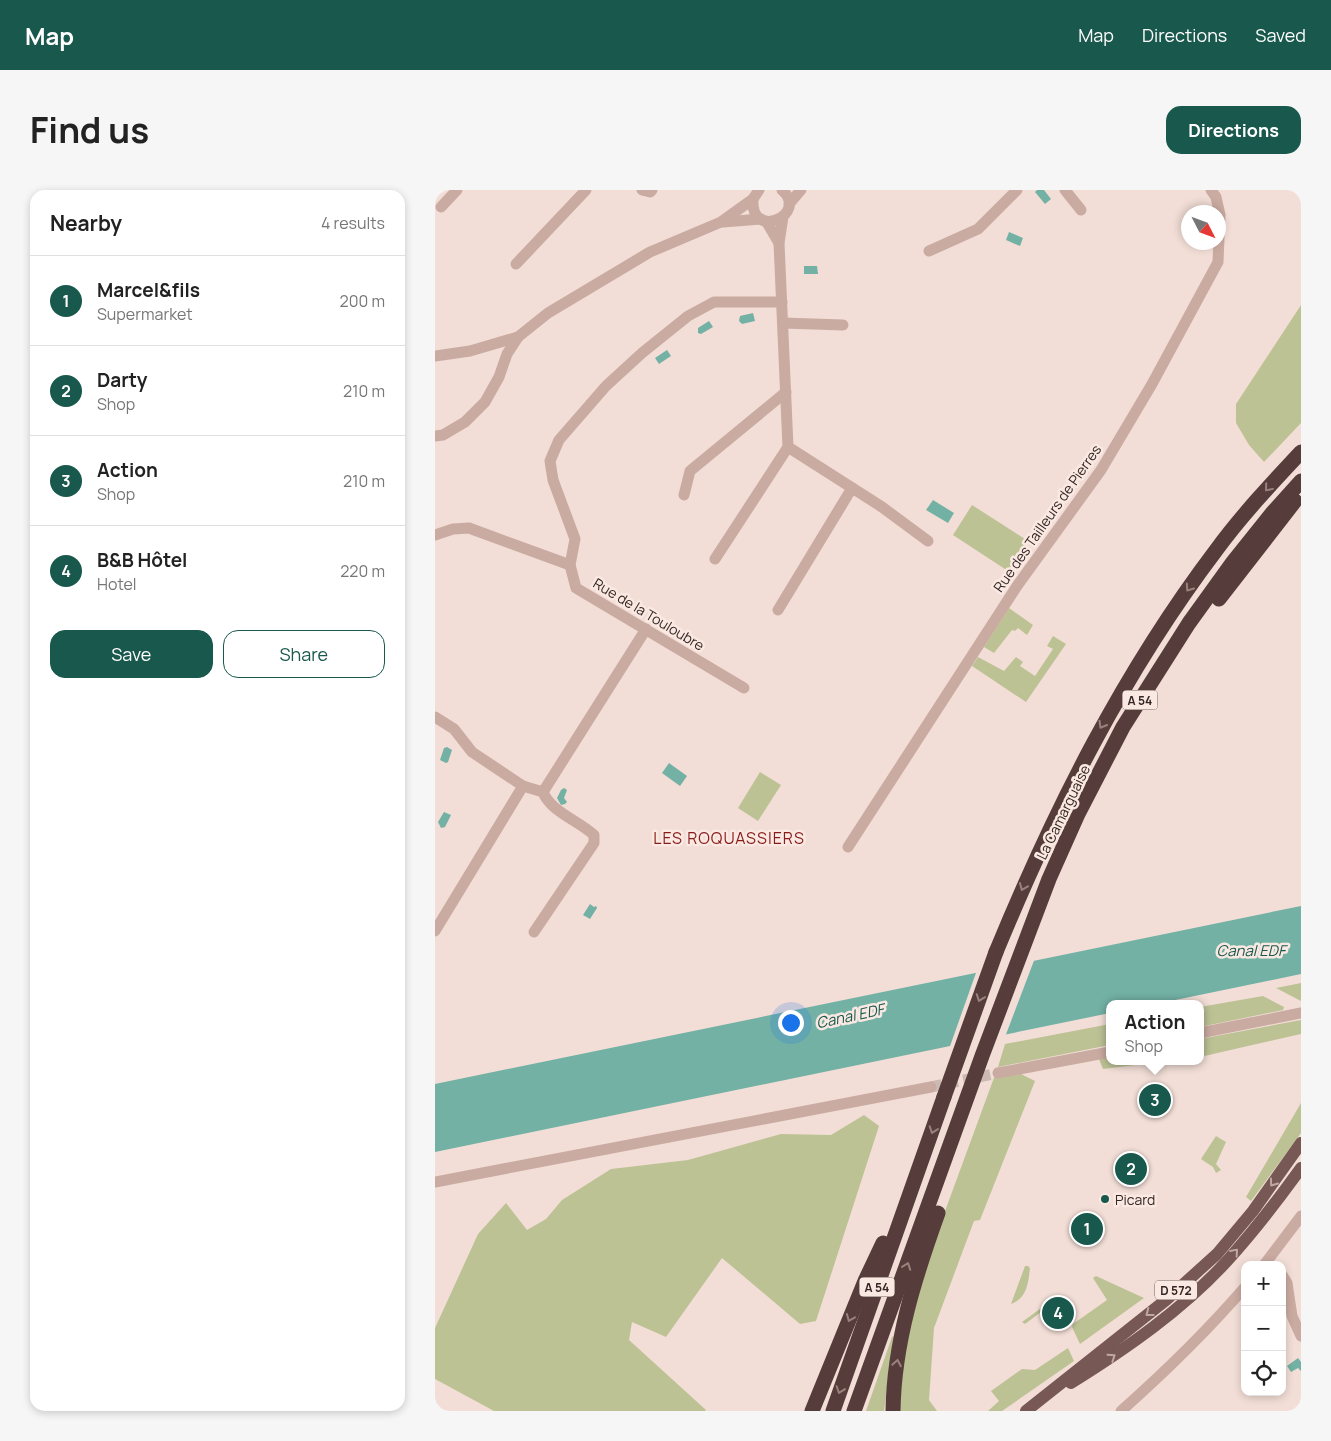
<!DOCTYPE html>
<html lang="en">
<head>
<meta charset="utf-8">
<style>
	:root { --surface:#fff; --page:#f6f6f6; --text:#222; --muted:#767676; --line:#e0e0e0; --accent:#18584d }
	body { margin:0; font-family:Manrope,sans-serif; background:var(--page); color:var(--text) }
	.controls { position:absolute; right:15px; bottom:15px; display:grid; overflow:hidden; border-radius:10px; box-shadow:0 2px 8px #0003 }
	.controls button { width:45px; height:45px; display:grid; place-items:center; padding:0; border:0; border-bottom:1px solid var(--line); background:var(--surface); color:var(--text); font:25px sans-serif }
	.compass { position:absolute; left:746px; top:15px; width:45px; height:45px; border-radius:50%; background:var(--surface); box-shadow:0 2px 8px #0003; rotate:132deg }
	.you { position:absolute; left:355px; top:832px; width:18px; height:18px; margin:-12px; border:4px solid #fff; border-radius:50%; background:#1a73e8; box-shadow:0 0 0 8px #1a73e833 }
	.badge { display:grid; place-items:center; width:32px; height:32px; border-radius:50%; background:var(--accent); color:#fff; font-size:16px; font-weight:700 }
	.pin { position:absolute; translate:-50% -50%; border:2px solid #fff; box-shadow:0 1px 5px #0006 }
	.popup { position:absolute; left:671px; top:810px; width:98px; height:65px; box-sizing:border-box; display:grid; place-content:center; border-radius:10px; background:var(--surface); filter:drop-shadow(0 1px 4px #0005); font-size:16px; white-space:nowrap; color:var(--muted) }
	.popup b { font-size:19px; color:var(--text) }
	.popup::after { content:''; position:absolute; left:50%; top:100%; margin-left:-10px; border:10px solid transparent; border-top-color:var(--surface) }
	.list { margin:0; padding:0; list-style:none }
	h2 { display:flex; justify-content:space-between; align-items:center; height:65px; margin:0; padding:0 20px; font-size:21px }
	h2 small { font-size:16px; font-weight:400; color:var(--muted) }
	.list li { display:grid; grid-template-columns:32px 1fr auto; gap:15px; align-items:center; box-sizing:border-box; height:90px; padding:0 20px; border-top:1px solid var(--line) }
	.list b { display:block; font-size:19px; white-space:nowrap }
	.list p { margin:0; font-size:16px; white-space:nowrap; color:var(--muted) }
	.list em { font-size:16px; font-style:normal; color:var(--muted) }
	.actions { display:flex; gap:10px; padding:15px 20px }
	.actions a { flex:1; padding:11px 0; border:1px solid var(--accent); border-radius:15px; text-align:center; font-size:18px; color:var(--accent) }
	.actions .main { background:var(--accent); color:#fff }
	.icon { flex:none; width:28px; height:28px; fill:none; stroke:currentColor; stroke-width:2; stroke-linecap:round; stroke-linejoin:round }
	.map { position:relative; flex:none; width:866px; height:1221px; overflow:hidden; border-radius:15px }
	header { display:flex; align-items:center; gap:30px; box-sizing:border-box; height:70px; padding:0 25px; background:var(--accent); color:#fff }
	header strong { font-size:24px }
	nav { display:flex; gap:28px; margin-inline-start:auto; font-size:18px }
	.intro { display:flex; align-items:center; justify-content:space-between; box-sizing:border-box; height:120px; padding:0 30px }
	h1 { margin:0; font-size:35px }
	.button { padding:12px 22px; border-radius:15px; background:var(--accent); color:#fff; font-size:18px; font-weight:700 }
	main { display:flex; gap:30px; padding:0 30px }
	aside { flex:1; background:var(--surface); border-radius:15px; box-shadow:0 2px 8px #0003 }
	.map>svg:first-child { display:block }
	.green { fill:#bdc295 }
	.water { fill:#73b1a5 }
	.pier { fill:#f2ded6 }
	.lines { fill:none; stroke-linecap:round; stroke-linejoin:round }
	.minor-tunnel { stroke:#ccb9b2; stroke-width:11; stroke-dasharray:11 5.5; stroke-linecap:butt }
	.minor { stroke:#caaba1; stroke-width:11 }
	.major { stroke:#775854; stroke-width:12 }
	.highway { stroke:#563d3b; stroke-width:15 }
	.highway-bridge { stroke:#563d3b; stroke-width:15 }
	.oneway { stroke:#98827e }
	.oneway2 { stroke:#bfa8a2 }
	.poi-dot { fill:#18584d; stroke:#fae9e2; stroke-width:2 }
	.labels { text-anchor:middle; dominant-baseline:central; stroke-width:5; stroke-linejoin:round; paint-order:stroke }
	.shield { fill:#fae9e2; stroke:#6f605d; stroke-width:1 }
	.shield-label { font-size:12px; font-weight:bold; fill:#342624 }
	.street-label { font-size:14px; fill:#342624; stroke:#fae9e2 }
	.poi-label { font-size:14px; fill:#342624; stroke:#fae9e2; text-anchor:start }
	.water-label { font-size:15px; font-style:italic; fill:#18584d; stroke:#fae9e2 }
	.quarter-label { font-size:16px; letter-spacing:1px; fill:#881a19; stroke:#fae9e2 }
</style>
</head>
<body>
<header>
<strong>Map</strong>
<nav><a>Map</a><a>Directions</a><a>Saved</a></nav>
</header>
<div class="intro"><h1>Find us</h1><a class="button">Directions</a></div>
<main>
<aside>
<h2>Nearby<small>4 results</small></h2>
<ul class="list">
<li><span class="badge">1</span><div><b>Marcel&amp;fils</b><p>Supermarket</p></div><em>200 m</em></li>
<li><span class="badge">2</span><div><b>Darty</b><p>Shop</p></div><em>210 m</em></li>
<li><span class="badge">3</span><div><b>Action</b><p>Shop</p></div><em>210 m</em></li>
<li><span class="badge">4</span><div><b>B&amp;B Hôtel</b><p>Hotel</p></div><em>220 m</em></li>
</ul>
<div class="actions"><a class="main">Save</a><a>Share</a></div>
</aside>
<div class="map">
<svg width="866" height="1221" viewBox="0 0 866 1221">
	<rect width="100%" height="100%" fill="#f2ded6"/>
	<g class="green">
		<path d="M866,115v118l-37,39 -15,-17 -13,-22v-19z"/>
		<path d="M537,315l56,36 -20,30 -55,-36z"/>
		<path d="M574,418l24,17 -6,10 -9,-7 -3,3 -3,-1 -18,23 -10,-6z"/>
		<path d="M618,446l13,8 -40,58 -54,-36 6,-9 26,14 12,-14 7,5 -3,4 15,10 18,-27 -6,-3z"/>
		<path d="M325,582l21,13 -23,36 -20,-13z"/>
		<path d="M866,793v18l-25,-13z"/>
		<path d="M828,806l21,11 -1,3 -83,17v-20z"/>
		<path d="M866,830v14l-101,23v-18z"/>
		<path d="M675,834v21l-112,22 7,-23z"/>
		<path d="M675,867v4h57l-64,8 -4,-10z"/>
		<path d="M580,881l20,10 -55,139 -6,1 -40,107 -5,72 8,11h-39l5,-59 27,-100 65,-177z"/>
		<path d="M866,913v30l-50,68 -5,-4z"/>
		<path d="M429,925l15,11 -63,195 -16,3 -78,-66 -56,79 -34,-15 -3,18 77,70 -1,1h-211l-59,-32v-51l43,-94 28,-31 21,27 19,-11 16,-19 49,-31 77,-9 93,-26 50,1z"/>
		<path d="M781,946l10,6 -10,22 5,6 -5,3 -3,-6 -12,-8z"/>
		<path d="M590,1076h3l2,2c-2,16 -3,30 -19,36z"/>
		<path d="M661,1086l48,22 -64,46 -8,-17 1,-3 34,-24 -14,-22z"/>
		<path d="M616,1111l2,2 -28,21 -3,-2z"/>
		<path d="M459,1146l-10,75h-18l26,-74z"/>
		<path d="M633,1158l6,13 -72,50h-14l11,-10 -8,-10 31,-22 13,1z"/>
	</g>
	<g class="water">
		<path d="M602,0h7l7,9 -6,5 -10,-12z"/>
		<path d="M574,42l14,6 -3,8 -14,-6z"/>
		<path d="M369,76h13l1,8h-14z"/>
		<path d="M318,123l2,8 -13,3 -3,-3 1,-5z"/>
		<path d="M274,131l4,6 -12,7 -3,-1v-5z"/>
		<path d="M232,160l4,6 -12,8 -4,-6z"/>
		<path d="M498,310l21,13 -6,10 -22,-13z"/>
		<path d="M12,557l5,3 -4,12 -2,1 -6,-3 4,-12z"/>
		<path d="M234,573l18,13 -7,10 -18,-13z"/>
		<path d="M129,598l3,2 -3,8 3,4 -2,2 -4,1 -4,-7 4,-8z"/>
		<path d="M9,622l7,3 -6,12 -4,1 -3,-6z"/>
		<path d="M155,714l4,3 2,-1 1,2 -7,11 -7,-4z"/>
		<path d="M866,716v68l-145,30h-46v9l-675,139v-68z"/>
		<path d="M863,1168l3,4v9l-3,-3 -7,4 -4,-6z"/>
	</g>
	<path class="pier" d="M600,768l-30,79 -56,12 28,-79z"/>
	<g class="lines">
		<path class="minor-tunnel" d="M496,897l67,-14"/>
		<g class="minor">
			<path d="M207,0l8,2 2,-2"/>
			<path d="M630,0l16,20"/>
			<path d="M318,9c-3,43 57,15 29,-9"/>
			<path d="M354,14l12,-14"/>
			<path d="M6,17l16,-17"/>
			<path d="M331,31l13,22 4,-26"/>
			<path d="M288,32l38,-3"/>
			<path d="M344,53l9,204 94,60 46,34"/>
			<path d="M494,61l49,-22 39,-39"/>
			<path d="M81,74l70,-74"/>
			<path d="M348,133l60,2"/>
			<path d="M0,166l35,-5 48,-14"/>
			<path d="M0,246l8,-1 22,-13 20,-20 14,-25 8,-23 11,-17 30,-24 102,-61 71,-30 32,-23 6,-9"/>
			<path d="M249,305l6,-24 96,-79"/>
			<path d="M0,345l18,-6 16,-1 101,37"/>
			<path d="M280,369l73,-112"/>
			<path d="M343,420l74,-122"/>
			<path d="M309,498l-168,-100 -6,-23 5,-26 -22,-59 -3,-19 9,-21 47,-54 36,-33 46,-37 26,-14h68"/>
			<path d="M0,527l19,12 18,23 51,34"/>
			<path d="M413,657l169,-261 84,-116 51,-86 66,-122 2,-47 -4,-18 -5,-7"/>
			<path d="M0,741l88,-145 20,6 103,-163"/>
			<path d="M99,742l60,-89v-8c-15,-14 -44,-24 -51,-43"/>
			<path d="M765,843l101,-20"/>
			<path d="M563,883l112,-21"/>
			<path d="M0,992l496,-95"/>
			<path d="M829,1075l37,-49"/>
			<path d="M847,1085l5,8 5,33 9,20"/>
			<path d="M686,1221c44,-39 86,-80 124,-124"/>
		</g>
		<g class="major">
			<path d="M636,1193c56,-35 111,-73 156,-122 27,-30 51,-61 74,-93"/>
			<path d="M591,1221l140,-111 51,-46 36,-43 48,-68"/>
		</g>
		<g class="highway">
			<path d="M784,409l76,-98"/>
			<path d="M561,762c59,-143 127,-279 221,-403 25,-34 55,-66 84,-97"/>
			<path d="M377,1221l53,-130 18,-38"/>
			<path d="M398,1221l111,-314"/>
			<path d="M419,1221l128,-355 67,-177 29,-65 45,-87 66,-104 44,-61 40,-50 28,-31"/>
			<path d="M458,1221c1,-69 22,-134 45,-198"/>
		</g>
		<path class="highway-bridge" d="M509,907l52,-145"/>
	</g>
	<defs><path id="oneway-chevron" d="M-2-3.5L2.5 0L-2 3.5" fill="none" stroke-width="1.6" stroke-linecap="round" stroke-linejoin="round" transform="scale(1.25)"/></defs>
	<g class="oneway">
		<use href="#oneway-chevron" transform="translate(833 298) rotate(130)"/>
		<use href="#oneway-chevron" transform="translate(754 398) rotate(125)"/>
		<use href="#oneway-chevron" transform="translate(667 535) rotate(120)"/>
		<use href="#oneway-chevron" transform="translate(588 697) rotate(112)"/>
		<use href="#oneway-chevron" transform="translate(545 808) rotate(110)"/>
		<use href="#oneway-chevron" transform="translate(498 940) rotate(109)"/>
		<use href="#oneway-chevron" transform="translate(472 1076) rotate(-70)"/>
		<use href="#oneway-chevron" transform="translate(415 1128) rotate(112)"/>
		<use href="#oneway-chevron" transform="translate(462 1173) rotate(-80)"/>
		<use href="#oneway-chevron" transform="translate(405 1200) rotate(109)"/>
	</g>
	<g class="oneway2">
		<use href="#oneway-chevron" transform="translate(838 993) rotate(126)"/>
		<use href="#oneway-chevron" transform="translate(800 1062) rotate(-49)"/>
		<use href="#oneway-chevron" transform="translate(714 1123) rotate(142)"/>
		<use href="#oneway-chevron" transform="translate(677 1167) rotate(-34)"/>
	</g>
	<circle class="poi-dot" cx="670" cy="1009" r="5"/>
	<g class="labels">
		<g class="shield">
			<rect x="687.5" y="500.5" width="35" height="19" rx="4"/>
			<rect x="424.5" y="1087.5" width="35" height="19" rx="4"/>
			<rect x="720" y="1090.5" width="42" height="19" rx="4"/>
		</g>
		<g class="shield-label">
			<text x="705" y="510">A 54</text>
			<text x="442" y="1097">A 54</text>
			<text x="741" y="1100">D 572</text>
		</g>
		<g class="street-label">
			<text transform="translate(612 328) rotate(-55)">Rue des Tailleurs de Pierres</text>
			<text transform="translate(214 424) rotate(31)">Rue de la Touloubre</text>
			<text transform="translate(628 622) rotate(-64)">La Camarguaise</text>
		</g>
		<g class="poi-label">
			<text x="680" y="1009">Picard</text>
		</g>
		<g class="water-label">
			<text x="816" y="760">Canal EDF</text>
			<text transform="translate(415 826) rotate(-12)">Canal EDF</text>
		</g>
		<g class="quarter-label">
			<text x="294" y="648">LES ROQUASSIERS</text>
		</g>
	</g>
</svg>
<div class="controls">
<button>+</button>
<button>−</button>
<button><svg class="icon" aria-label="locate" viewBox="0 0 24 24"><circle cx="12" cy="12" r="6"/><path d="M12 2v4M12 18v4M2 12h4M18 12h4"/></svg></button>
</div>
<svg class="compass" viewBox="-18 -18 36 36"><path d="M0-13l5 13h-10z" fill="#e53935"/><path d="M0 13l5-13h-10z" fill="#767676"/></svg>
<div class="you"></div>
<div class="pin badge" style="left:652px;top:1039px">1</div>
<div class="pin badge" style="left:696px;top:979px">2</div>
<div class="pin badge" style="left:720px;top:910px">3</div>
<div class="popup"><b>Action</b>Shop</div>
<div class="pin badge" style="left:623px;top:1123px">4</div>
</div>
</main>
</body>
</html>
